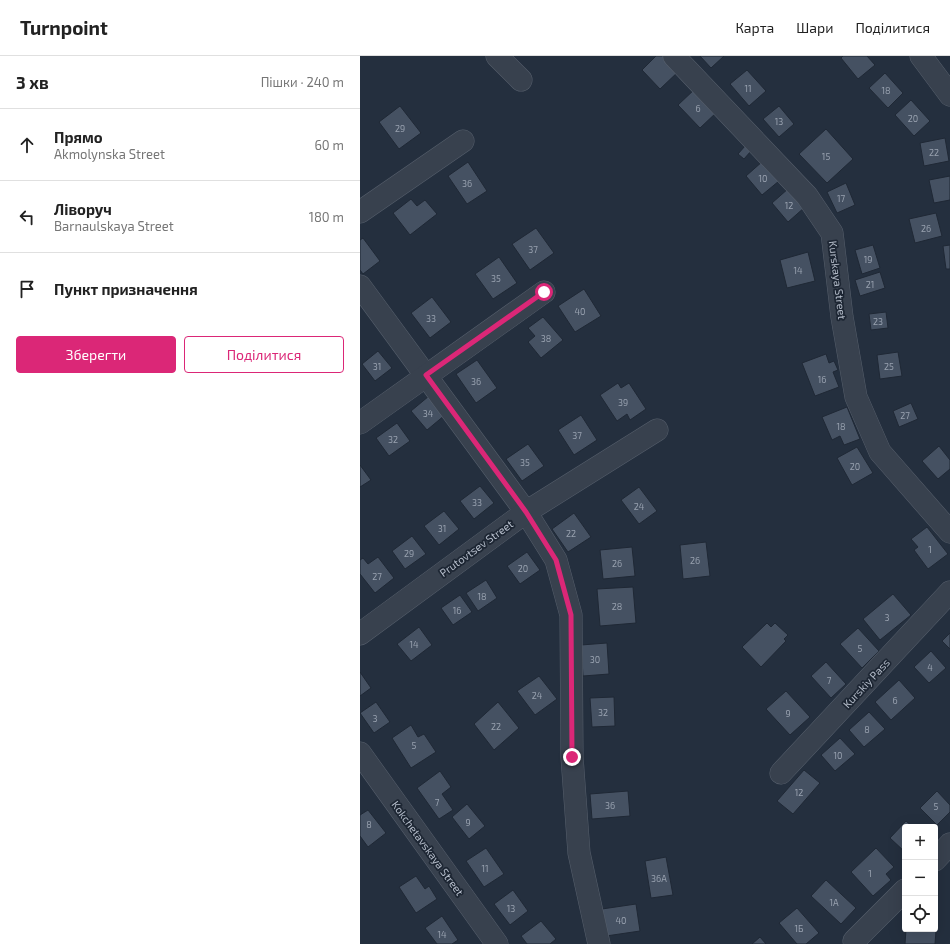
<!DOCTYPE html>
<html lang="uk">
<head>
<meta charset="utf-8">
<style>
	:root { --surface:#fff; --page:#f6f6f6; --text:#222; --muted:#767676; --line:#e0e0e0; --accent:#db2777 }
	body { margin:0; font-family:"Exo 2",sans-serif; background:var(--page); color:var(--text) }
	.controls { position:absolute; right:12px; bottom:12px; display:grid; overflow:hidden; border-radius:4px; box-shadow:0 4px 16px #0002 }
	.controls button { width:36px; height:36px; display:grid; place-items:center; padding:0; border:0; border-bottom:1px solid var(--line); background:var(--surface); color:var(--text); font:20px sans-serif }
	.stop { position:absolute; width:12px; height:12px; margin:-9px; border:3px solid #db2777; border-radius:50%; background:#fff }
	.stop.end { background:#db2777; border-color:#fff; box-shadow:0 1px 4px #0008 }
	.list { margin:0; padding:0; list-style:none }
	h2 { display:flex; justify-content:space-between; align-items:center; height:52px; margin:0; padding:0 16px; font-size:17px }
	h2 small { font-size:13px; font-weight:400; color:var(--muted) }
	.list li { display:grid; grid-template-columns:26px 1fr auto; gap:12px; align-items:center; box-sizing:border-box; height:72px; padding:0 16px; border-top:1px solid var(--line) }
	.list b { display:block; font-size:15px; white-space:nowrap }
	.list p { margin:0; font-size:13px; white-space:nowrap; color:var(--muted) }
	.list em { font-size:13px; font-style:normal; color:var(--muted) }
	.actions { display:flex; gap:8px; padding:12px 16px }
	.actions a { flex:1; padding:9px 0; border:1px solid var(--accent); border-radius:4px; text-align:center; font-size:14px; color:var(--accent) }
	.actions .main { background:var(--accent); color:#fff }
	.icon { flex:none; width:22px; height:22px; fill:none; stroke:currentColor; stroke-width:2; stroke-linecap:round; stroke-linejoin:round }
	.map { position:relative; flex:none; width:590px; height:888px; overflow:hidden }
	header { display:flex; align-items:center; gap:24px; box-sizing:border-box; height:56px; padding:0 20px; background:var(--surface); border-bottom:1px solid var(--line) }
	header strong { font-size:19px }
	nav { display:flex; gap:22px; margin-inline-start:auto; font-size:14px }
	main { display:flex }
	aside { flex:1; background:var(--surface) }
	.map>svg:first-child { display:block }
	.building { fill:#455162; stroke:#1f2835 }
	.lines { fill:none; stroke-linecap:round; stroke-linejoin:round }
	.minor-casing { stroke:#565f6c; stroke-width:23 }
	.minor { stroke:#38414e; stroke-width:22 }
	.route { stroke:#db2777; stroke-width:5 }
	.labels { text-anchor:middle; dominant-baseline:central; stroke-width:3.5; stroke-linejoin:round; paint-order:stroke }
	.number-label { font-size:9px; fill:#98a1af }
	.street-label { font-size:11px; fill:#b4bcc9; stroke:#1d2633 }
</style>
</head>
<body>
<header>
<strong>Turnpoint</strong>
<nav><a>Карта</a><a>Шари</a><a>Поділитися</a></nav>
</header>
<main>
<aside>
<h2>3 хв<small>Пішки · 240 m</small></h2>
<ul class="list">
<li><svg class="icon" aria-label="ahead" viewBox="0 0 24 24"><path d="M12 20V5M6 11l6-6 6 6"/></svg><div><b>Прямо</b><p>Akmolynska Street</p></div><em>60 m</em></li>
<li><svg class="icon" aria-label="left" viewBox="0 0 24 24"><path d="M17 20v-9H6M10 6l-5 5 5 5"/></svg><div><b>Ліворуч</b><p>Barnaulskaya Street</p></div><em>180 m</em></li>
<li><svg class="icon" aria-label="arrive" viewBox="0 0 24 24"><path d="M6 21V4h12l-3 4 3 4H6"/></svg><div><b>Пункт призначення</b></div></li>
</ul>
<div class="actions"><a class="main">Зберегти</a><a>Поділитися</a></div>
</aside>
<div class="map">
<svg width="590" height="888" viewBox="0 0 590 888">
	<rect width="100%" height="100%" fill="#242f3e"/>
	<g class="building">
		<path d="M296,0h10l14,14 -20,19 -18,-19z"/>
		<path d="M340,0h24l-13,12z"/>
		<path d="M483,0h24l8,9 -17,14 -17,-21z"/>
		<path d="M387,14l19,21 -17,15 -19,-22z"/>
		<path d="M525,17l18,20 -15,15 -19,-20z"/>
		<path d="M336,32l22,23 -18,17 -22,-23z"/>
		<path d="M551,44l19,21 -16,15 -19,-21z"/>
		<path d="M40,50l21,27 -22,16 -20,-27z"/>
		<path d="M419,50l15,18 -15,13 -16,-18z"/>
		<path d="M466,73l27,30 -26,24 -28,-29z"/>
		<path d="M585,82l4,23 -25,5 -4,-23z"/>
		<path d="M385,90l6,5 -7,8 -6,-5z"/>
		<path d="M403,105l16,20 -17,14 -16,-19z"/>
		<path d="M108,106l19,29 -20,13 -19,-28z"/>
		<path d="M590,120v24l-16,3 -5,-23z"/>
		<path d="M486,127l9,22 -18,8 -10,-21z"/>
		<path d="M429,132l16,19 -17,15 -16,-19z"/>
		<path d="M51,143l6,7 8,-6 12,14 -27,21 -17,-22z"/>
		<path d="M576,157l6,23 -27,7 -6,-24z"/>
		<path d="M176,172l18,25 -24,17 -18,-26z"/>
		<path d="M3,182l17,23 -17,13 -3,-4v-30z"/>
		<path d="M513,189l7,23 -18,6 -7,-24z"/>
		<path d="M590,189v24h-4l-3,-23z"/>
		<path d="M448,196l7,29 -28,7 -7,-28z"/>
		<path d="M139,201l18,26 -24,16 -18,-25z"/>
		<path d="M520,216l5,16 -25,8 -5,-16z"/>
		<path d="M224,233l17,27 -26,16 -17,-26z"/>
		<path d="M72,241l19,25 -21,16 -19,-25z"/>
		<path d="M526,256l2,16 -17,2 -2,-16z"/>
		<path d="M183,261l20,23 -22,18 -13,-16 7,-6 -7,-8z"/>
		<path d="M18,295l14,17 -17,13 -13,-17z"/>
		<path d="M538,296l4,24 -22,3 -3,-24z"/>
		<path d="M466,298l3,9 5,-2 4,9 -5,2 6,15 -24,9 -13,-33z"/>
		<path d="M117,304l20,28 -21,15 -20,-29z"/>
		<path d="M258,327l3,5 8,-5 17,26 -16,11 -3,-6 -10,7 -17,-26z"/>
		<path d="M69,340l16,19 -18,15 -16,-19z"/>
		<path d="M551,347l7,16 -19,8 -6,-16z"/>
		<path d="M487,351l13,32 -16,6 -4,-9 -8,4 -10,-23z"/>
		<path d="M221,359l16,25 -23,15 -16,-25z"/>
		<path d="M37,367l13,18 -21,15 -13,-18z"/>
		<path d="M168,388l16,22 -22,15 -16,-22z"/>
		<path d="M579,390l11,14v9l-12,10 -16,-18z"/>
		<path d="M497,391l16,26 -21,12 -15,-27z"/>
		<path d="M0,409l11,15 -11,7z"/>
		<path d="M120,430l14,17 -20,16 -14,-18z"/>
		<path d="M279,431l18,24 -18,13 -18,-24z"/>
		<path d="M84,455l15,18 -20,16 -15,-19z"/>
		<path d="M214,457l17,24 -23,15 -16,-23z"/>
		<path d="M567,471l21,27 -20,15 -14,-19 4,-3 -7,-8z"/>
		<path d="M52,480l14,18 -21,15 -13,-18z"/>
		<path d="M346,486l4,34 -27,3 -3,-34z"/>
		<path d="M272,491l3,29 -32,3 -3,-29z"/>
		<path d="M167,496l13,18 -20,14 -13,-18z"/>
		<path d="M18,501l16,21 -19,15 -15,-19v-14l3,-2 5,6z"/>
		<path d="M126,524l11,18 -19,13 -12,-18z"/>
		<path d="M273,531l3,36 -36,3 -3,-37z"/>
		<path d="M533,538l18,21 -31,25 -17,-21z"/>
		<path d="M100,539l12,17 -19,13 -12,-17z"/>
		<path d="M407,567l4,4 4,-4 13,12 -4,4 2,2 -25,26 -19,-20z"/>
		<path d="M59,571l13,18 -21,16 -14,-17z"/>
		<path d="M498,572l21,23 -17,17 -22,-24z"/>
		<path d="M590,577v16l-8,-8z"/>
		<path d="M247,587l2,31 -26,2 -2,-31z"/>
		<path d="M571,595l15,17 -17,15 -15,-16z"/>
		<path d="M466,606l20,22 -15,14 -20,-22z"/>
		<path d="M0,616l11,16 -11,8z"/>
		<path d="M179,620l18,23 -22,16 -18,-24z"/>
		<path d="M539,624l16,18 -24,22 -16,-18z"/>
		<path d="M426,635l24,26 -20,18 -24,-26z"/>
		<path d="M254,641l1,29 -23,1 -2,-29z"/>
		<path d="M16,646l14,20 -16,11 -14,-20z"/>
		<path d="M138,646l21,26 -25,22 -20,-26z"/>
		<path d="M509,656l16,17 -21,18 -15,-17z"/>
		<path d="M51,669l7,12 6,-3 12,18 -25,16 -19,-30z"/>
		<path d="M480,682l15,16 -20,17 -14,-16z"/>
		<path d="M444,714l16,13 -27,31 -16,-13z"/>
		<path d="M80,715l11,16 -9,7 11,16 -14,9 -22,-31z"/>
		<path d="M268,735l2,25 -38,3 -2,-25z"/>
		<path d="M577,735l13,14v7l-13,13 -17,-17z"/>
		<path d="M107,748l18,22 -16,13 -17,-22z"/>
		<path d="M8,754l18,23 -18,14 -8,-11v-21z"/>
		<path d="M546,765l7,6h-8v25l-15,-14z"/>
		<path d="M126,792l18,26 -20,13 -18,-26z"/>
		<path d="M516,792l18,19 -8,7 5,6 -18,16 -22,-24z"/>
		<path d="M306,801l7,38 -22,3 -6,-37z"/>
		<path d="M56,820l9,13 4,-3 8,13 -21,14 -17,-26z"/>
		<path d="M466,824l30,28 -15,16 -30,-28z"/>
		<path d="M153,834l15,21 -18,14 -16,-21z"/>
		<path d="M276,848l4,27 -34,5 -4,-27z"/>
		<path d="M437,852l22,25 -13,11h-9l-18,-21z"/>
		<path d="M82,860l16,24 -6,4h-15l-12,-16z"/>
		<path d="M575,860l2,1 -2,27h-30l1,-15h29z"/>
		<path d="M181,865l15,18 -6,5h-23l-6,-8z"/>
		<path d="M400,881l6,7h-14z"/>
	</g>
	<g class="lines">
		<defs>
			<g id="minor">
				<path d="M137,0l24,24"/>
				<path d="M314,0l133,140 25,37 10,84 14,80 24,55 70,80"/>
				<path d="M561,0l29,39"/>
				<path d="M0,156l103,-71"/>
				<path d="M0,230l166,226 30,48 15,55 1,142 7,96 20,91"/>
				<path d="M0,367l184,-131"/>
				<path d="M0,578l166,-122 131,-82"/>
				<path d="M0,697l137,191"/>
				<path d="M421,717l169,-181"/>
				<path d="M575,804l15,-16"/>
				<path d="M496,888l-2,-3 51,-51"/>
			</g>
		</defs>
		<use href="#minor" class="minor-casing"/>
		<use href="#minor" class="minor"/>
	</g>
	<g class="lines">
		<path class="route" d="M184,236l-118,83 100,137 30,48 15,55 1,142"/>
	</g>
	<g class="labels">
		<g class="number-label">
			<text x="388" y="32">11</text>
			<text x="526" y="34">18</text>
			<text x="338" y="52">6</text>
			<text x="553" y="62">20</text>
			<text x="419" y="65">13</text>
			<text x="40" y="72">29</text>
			<text x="574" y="96">22</text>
			<text x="466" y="100">15</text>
			<text x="403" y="122">10</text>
			<text x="107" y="127">36</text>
			<text x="481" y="142">17</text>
			<text x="429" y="149">12</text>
			<text x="566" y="172">26</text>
			<text x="173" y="193">37</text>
			<text x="508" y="203">19</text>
			<text x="438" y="214">14</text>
			<text x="136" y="222">35</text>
			<text x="510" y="228">21</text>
			<text x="220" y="255">40</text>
			<text x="71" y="262">33</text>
			<text x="518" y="265">23</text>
			<text x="186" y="282">38</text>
			<text x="17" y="310">31</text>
			<text x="529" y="310">25</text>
			<text x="462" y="323">16</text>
			<text x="116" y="325">36</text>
			<text x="263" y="346">39</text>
			<text x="68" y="357">34</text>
			<text x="545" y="359">27</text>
			<text x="481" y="370">18</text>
			<text x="217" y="379">37</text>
			<text x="33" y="383">32</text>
			<text x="165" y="406">35</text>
			<text x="495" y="410">20</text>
			<text x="117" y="446">33</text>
			<text x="279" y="450">24</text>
			<text x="82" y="472">31</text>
			<text x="211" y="477">22</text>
			<text x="570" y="493">1</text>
			<text x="49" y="497">29</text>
			<text x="335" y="504">26</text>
			<text x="257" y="507">26</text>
			<text x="163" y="512">20</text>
			<text x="17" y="520">27</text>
			<text x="122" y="540">18</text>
			<text x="257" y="550">28</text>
			<text x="97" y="554">16</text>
			<text x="527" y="561">3</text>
			<text x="54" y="588">14</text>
			<text x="500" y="592">5</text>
			<text x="235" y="603">30</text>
			<text x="570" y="611">4</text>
			<text x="469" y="624">7</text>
			<text x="177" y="639">24</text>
			<text x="535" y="644">6</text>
			<text x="243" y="656">32</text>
			<text x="428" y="657">9</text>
			<text x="15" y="662">3</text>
			<text x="136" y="670">22</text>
			<text x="507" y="673">8</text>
			<text x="54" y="689">5</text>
			<text x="478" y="699">10</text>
			<text x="439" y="736">12</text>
			<text x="77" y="746">7</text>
			<text x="250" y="749">36</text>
			<text x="576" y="750">5</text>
			<text x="108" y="766">9</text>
			<text x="9" y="768">8</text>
			<text x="125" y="812">11</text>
			<text x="510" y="817">1</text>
			<text x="299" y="822">36А</text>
			<text x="474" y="846">1А</text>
			<text x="151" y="852">13</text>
			<text x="261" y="864">40</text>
			<text x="439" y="872">1Б</text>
			<text x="82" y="878">14</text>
		</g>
		<g class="street-label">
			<text transform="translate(478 224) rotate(83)">Kurskaya Street</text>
			<text transform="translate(116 492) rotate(-36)">Prutovtsev Street</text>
			<text transform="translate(506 627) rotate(-47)">Kurskiy Pass</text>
			<text transform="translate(68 792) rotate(54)">Kokchetavskaya Street</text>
		</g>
	</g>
</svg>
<div class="controls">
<button>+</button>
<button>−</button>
<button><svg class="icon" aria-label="locate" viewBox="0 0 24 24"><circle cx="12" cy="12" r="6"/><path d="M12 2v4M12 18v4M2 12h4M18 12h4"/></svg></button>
</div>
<div class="stop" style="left:184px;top:236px"></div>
<div class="stop end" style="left:212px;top:701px"></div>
</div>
</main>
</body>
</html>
